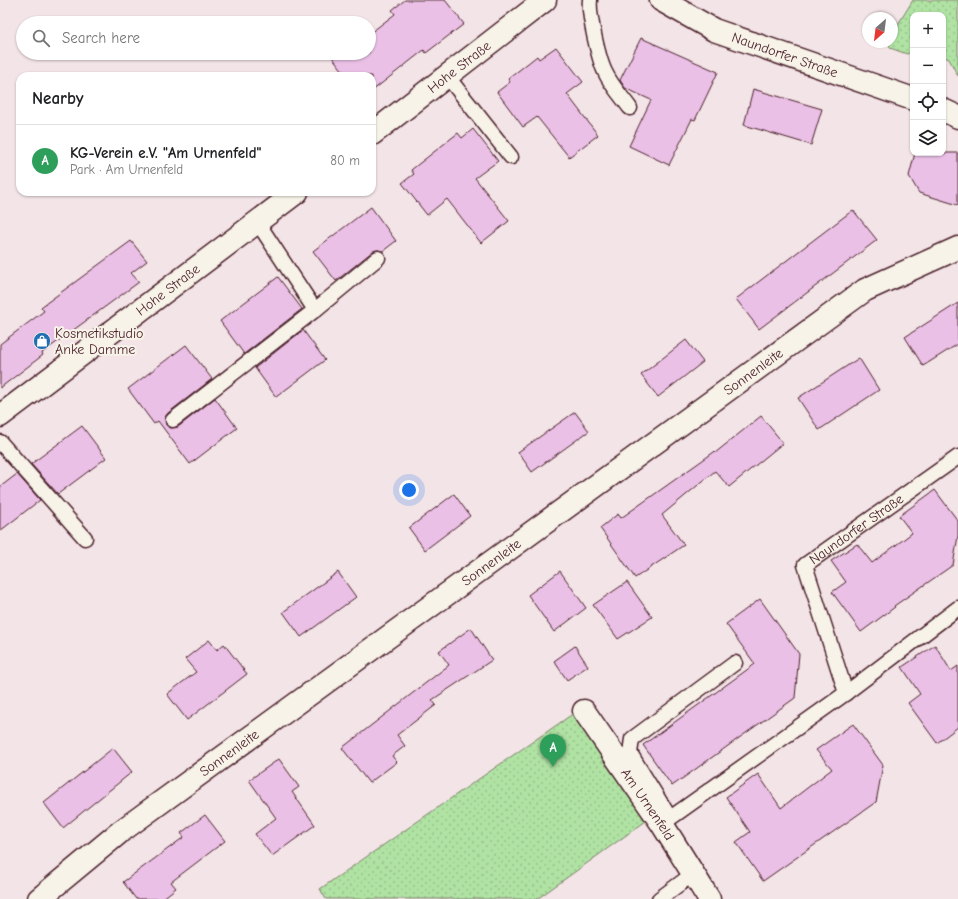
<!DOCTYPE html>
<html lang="en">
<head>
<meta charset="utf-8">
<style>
	:root { --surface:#fff; --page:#f2f2f2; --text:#202124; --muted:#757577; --line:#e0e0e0; --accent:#1f6fb2 }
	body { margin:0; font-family:"Comic Neue",sans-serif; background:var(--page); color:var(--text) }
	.controls { position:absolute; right:12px; top:12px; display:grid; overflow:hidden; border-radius:8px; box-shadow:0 1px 3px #0004 }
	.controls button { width:36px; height:36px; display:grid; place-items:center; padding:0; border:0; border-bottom:1px solid var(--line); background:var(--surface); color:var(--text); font:20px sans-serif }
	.compass { position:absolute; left:862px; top:12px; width:36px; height:36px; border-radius:50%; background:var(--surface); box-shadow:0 1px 3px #0004; rotate:208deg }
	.you { position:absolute; left:409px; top:490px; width:14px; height:14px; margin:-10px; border:3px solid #fff; border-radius:50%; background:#1a73e8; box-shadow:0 0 0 6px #1a73e833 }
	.badge { display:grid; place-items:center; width:26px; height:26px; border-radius:50%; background:var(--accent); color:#fff; font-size:13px; font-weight:700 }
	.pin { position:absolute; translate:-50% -33px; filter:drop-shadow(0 1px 2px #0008) }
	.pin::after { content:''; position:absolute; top:21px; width:14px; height:12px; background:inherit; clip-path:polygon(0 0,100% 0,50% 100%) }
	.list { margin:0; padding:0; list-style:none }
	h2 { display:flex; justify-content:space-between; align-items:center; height:52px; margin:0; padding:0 16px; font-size:17px }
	h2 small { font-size:13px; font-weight:400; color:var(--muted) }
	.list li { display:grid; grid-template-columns:26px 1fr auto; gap:12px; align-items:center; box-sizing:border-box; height:72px; padding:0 16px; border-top:1px solid var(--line) }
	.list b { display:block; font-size:15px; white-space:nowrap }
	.list p { margin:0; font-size:13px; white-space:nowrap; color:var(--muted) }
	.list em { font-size:13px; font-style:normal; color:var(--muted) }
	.icon { flex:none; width:22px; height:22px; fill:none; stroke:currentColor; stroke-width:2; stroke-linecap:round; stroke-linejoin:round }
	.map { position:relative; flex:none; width:958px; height:899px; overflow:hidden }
	.search { position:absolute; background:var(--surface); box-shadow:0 1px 3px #0004; left:16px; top:16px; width:360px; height:44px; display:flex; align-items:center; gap:10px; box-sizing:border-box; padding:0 14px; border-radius:22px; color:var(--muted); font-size:15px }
	.panel { position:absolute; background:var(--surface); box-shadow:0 1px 3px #0004; left:16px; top:72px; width:360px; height:124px; border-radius:12px }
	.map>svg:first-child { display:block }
	.green { fill:url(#green-dots); stroke:#7c8067 }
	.building { fill:#eac0e6; stroke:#4a1f2b }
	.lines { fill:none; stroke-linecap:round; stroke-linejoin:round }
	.service-casing { stroke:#4a1f2b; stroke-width:17 }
	.minor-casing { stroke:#4a1f2b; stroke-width:25 }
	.service { stroke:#f7f3e8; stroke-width:14 }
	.minor { stroke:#f7f3e8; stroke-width:22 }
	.labels { text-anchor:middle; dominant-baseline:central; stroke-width:4; stroke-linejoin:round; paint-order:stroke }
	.street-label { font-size:14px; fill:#4a1f2b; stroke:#f7f3e8 }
	.poi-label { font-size:14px; fill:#4a1f2b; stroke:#f7f3e8; text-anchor:start }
</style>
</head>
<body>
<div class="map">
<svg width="958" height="899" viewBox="0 0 958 899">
	<defs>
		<pattern id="green-dots" width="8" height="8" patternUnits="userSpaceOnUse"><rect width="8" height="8" fill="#afe2a3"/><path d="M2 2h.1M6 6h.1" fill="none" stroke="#98c18c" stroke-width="1.8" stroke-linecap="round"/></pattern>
	</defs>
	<rect width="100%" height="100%" fill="#f3e4e7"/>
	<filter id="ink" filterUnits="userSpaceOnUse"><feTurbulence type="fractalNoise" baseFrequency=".025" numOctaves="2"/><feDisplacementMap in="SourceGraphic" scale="8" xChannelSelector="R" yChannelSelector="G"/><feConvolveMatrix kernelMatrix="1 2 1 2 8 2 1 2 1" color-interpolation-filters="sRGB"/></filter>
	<g filter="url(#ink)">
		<g class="green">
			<path d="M913,0h45v76l-9,-17 -6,-3v-41h-30v36l-6,3 -17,-6 -1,-6h3v-8z"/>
			<path d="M574,713l72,108 -109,78h-211l-6,-10z"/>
		</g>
		<g class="building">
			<path d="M405,0h40l19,24 -38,29 -2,-3 -52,41v-15h-25l-18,-23h40v-19l26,-20 -3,-4z"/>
			<path d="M641,38l77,34 -23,48 -3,-1 -23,46 -40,-19 22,-46 -26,-12 -5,-8z"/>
			<path d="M556,47l27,35 -16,12 31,41 -29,22 -32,-40 -14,10 -26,-35 13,-10 -2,-3 29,-23 2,3z"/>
			<path d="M753,89l69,20 -11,36 -67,-20z"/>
			<path d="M473,129l25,32 -23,17 34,43 -28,22 -34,-44 -20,16 -25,-32 12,-9 -3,-4 47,-37 4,5z"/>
			<path d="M915,153h43v52l-39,-12 -10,-17z"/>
			<path d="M371,207l25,34 -13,10 -6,-1 -4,1 -37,30 -23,-30z"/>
			<path d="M853,210l24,30 -118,89 -23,-30z"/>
			<path d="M131,241l16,20 -16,12 8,9 -97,71 1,2 -43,33v-44l44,-33 -3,-4z"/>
			<path d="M278,277l24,32 -58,45 -24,-33z"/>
			<path d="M958,303v41l-35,22 -18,-29z"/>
			<path d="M303,330l22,30 -49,37 -21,-29z"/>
			<path d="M686,340l17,22 -45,35 -17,-22z"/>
			<path d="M186,345l26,34 -44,34 -3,4 1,8 4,3 8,-1 37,-29 22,30 -47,36 -32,-43 -4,3 -26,-35z"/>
			<path d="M859,358l20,32 -60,40 -21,-32z"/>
			<path d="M575,412l14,19 -57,41 -14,-20z"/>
			<path d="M761,416l22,27 -54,44 -14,-16 -53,44 22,30 -49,33 -35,-50 18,-14 3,4 93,-66 1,1z"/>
			<path d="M82,426l24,32 -48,36 -27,-30z"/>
			<path d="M17,474l23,26 -40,31v-44z"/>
			<path d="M935,490l23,31v15l-5,29 -59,41 1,1 -34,25 -29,-40 14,-10 -15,-21 26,-17 15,19 40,-30 -13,-17z"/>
			<path d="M454,494l16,22 -45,34 -16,-22z"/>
			<path d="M560,571l26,37 -32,24 -26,-37z"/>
			<path d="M338,572l18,25 -55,40 -18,-25z"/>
			<path d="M627,582l25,35 -34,22 -25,-34z"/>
			<path d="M760,599l39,55 -4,44 -123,88 -29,-41 112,-81 -29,-40z"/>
			<path d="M471,628l21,32 -60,40 4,5 -39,30 8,11 -13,10 5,6 -28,21 -27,-35 107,-83 -10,-14z"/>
			<path d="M209,640l8,10 7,-6 23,30 -60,46 -20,-26 29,-22 -11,-13z"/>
			<path d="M935,645l16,26 7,-5v61l-21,16 -29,-40 12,-9 -18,-27z"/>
			<path d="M575,646l13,20 -21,14 -13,-19z"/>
			<path d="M853,724l30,41 -7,37 -113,79 -27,-39 14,-10 -24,-35 32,-23 23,34 51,-39 -16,-19z"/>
			<path d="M113,748l19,24 -69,56 -19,-25z"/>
			<path d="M279,759l20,28 -7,5 23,33 -43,31 -17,-22 21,-16 -27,-38z"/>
			<path d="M205,815l20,26 -54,41 5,6 -14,11h-26l-13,-17 61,-45 -3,-4z"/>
		</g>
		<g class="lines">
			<defs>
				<g id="service">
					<path d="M590,0c-2,14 9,60 15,72 6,13 17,25 25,36"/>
					<path d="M447,76l64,81"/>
					<path d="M258,223l57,87"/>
					<path d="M173,420l142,-110 63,-52"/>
					<path d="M0,442l85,96"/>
					<path id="s1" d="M846,693l-41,-128 153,-108"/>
					<path d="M670,818l-40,-65 2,-14 103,-76"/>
					<path d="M662,824l184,-131 112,-85"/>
					<path d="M659,899l34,-25"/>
				</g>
				<g id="minor">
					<path id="s2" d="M661,0l53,30 199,69"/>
					<path d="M943,110l15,7"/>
					<path id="s3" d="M372,134l173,-134"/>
					<path id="s4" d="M0,416l297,-224"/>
					<path id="s5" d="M584,711l78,113 47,75"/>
					<path id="s6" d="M39,899l81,-67 745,-542 93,-42"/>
				</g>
			</defs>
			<use href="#service" class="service-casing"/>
			<use href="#minor" class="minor-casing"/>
			<use href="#service" class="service"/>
			<use href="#minor" class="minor"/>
		</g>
	</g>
	<defs>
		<symbol id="shop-disc" viewBox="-11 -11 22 22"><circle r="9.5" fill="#1f6fb2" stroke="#f7f3e8"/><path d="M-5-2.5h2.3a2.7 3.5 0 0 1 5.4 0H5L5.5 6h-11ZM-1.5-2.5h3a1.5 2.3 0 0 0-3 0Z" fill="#fff"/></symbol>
	</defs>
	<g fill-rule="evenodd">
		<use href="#shop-disc" x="32" y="331" width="20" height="20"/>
	</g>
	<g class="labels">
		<g class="street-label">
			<text stroke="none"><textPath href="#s2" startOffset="136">Naundorfer Straße</textPath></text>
			<text stroke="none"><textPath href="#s3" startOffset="110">Hohe Straße</textPath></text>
			<text stroke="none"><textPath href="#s4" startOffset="210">Hohe Straße</textPath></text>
			<text stroke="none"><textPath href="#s6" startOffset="888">Sonnenleite</textPath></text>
			<text stroke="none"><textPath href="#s1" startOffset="197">Naundorfer Straße</textPath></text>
			<text stroke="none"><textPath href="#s6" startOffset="564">Sonnenleite</textPath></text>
			<text stroke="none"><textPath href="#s6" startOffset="240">Sonnenleite</textPath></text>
			<text stroke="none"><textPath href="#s5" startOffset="113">Am Urnenfeld</textPath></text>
		</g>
		<g class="poi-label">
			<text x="55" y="333">Kosmetikstudio<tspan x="55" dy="16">Anke Damme</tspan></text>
		</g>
	</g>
</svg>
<div class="controls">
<button>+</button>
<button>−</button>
<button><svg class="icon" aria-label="locate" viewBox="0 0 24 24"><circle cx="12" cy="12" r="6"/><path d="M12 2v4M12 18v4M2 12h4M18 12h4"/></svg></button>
<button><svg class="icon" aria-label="layers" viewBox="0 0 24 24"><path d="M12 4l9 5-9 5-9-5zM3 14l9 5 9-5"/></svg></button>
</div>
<svg class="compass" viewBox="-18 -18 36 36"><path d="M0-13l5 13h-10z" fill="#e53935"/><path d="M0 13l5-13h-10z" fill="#757577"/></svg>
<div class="you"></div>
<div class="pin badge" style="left:553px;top:767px;background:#2e9e5b">A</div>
<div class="search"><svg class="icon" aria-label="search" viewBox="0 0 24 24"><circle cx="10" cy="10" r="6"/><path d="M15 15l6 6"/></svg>Search here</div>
<section class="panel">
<h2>Nearby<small></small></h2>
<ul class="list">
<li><span class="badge" style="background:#2e9e5b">A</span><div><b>KG-Verein e.V. &quot;Am Urnenfeld&quot;</b><p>Park · Am Urnenfeld</p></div><em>80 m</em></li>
</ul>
</section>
</div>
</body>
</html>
